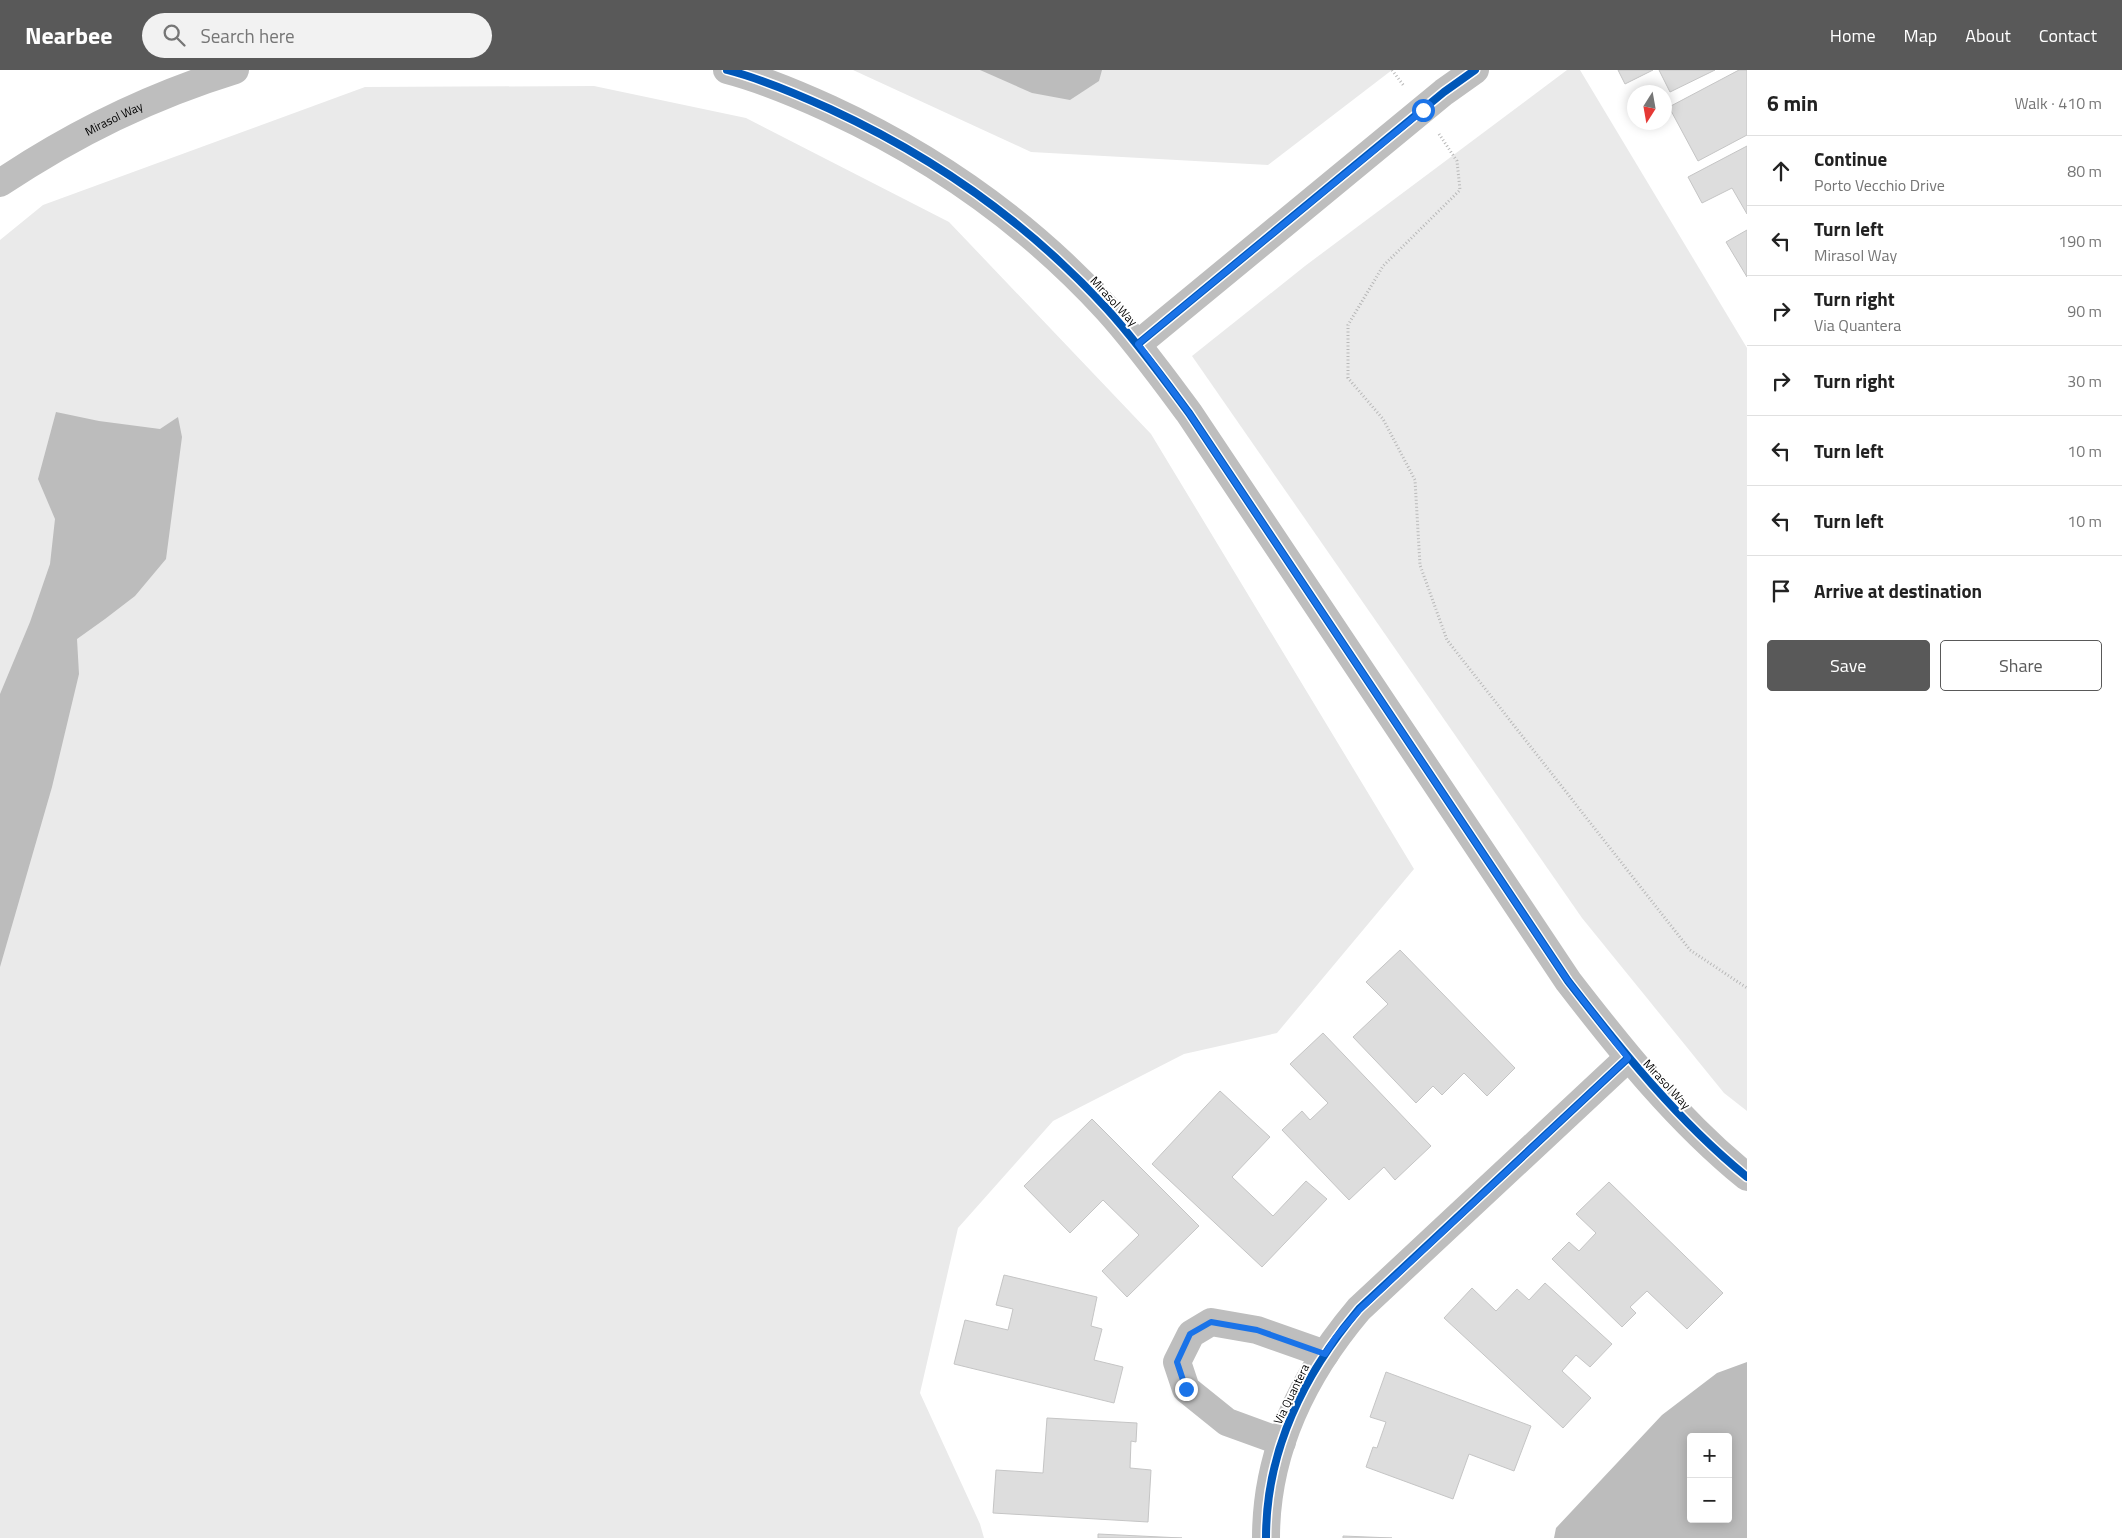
<!DOCTYPE html>
<html lang="en">
<head>
<meta charset="utf-8">
<style>
	:root { --surface:#fff; --page:#f2f2f2; --text:#222; --muted:#767676; --line:#e0e0e0; --accent:#595959 }
	body { margin:0; font-family:"Titillium Web",sans-serif; background:var(--page); color:var(--text) }
	.controls { position:absolute; right:15px; bottom:15px; display:grid; overflow:hidden; border-radius:5px; box-shadow:0 2px 12px #0003 }
	.controls button { width:45px; height:45px; display:grid; place-items:center; padding:0; border:0; border-bottom:1px solid var(--line); background:var(--surface); color:var(--text); font:25px sans-serif }
	.compass { position:absolute; left:1627px; top:15px; width:45px; height:45px; border-radius:50%; background:var(--surface); box-shadow:0 2px 12px #0003; rotate:191deg }
	.stop { position:absolute; width:15px; height:15px; margin:-11px; border:4px solid #1a73e8; border-radius:50%; background:#fff }
	.stop.end { background:#1a73e8; border-color:#fff; box-shadow:0 1px 5px #0008 }
	.list { margin:0; padding:0; list-style:none }
	h2 { display:flex; justify-content:space-between; align-items:center; height:65px; margin:0; padding:0 20px; font-size:21px }
	h2 small { font-size:16px; font-weight:400; color:var(--muted) }
	.list li { display:grid; grid-template-columns:32px 1fr auto; gap:15px; align-items:center; box-sizing:border-box; height:70px; padding:0 20px; border-top:1px solid var(--line) }
	.list b { display:block; font-size:19px; white-space:nowrap }
	.list p { margin:0; font-size:16px; white-space:nowrap; color:var(--muted) }
	.list em { font-size:16px; font-style:normal; color:var(--muted) }
	.actions { display:flex; gap:10px; padding:15px 20px }
	.actions a { flex:1; padding:11px 0; border:1px solid var(--accent); border-radius:5px; text-align:center; font-size:18px; color:var(--accent) }
	.actions .main { background:var(--accent); color:#fff }
	.icon { flex:none; width:28px; height:28px; fill:none; stroke:currentColor; stroke-width:2; stroke-linecap:round; stroke-linejoin:round }
	.map { position:relative; flex:none; width:1747px; height:1468px; overflow:hidden }
	header { display:flex; align-items:center; gap:30px; box-sizing:border-box; height:70px; padding:0 25px; background:var(--accent); color:#fff }
	header strong { font-size:24px }
	nav { display:flex; gap:28px; margin-inline-start:auto; font-size:18px }
	.search { width:350px; height:45px; background:var(--page); display:flex; align-items:center; gap:12px; box-sizing:border-box; padding:0 18px; border-radius:28px; color:var(--muted); font-size:19px }
	main { display:flex }
	aside { flex:1; background:var(--surface) }
	.map>svg:first-child { display:block }
	.green { fill:#eaeaea }
	.water { fill:#bcbcbc; fill-rule:evenodd }
	.building { fill:#ddd; stroke:#c5c5c5 }
	.lines { fill:none; stroke-linecap:round; stroke-linejoin:round }
	.path { stroke:#b8b8b8; stroke-width:3; stroke-dasharray:1 2.5; stroke-linecap:butt }
	.street { stroke:#bebebe; stroke-width:28 }
	.cycleway-casing { stroke:#fff; stroke-width:11 }
	.cycleway { stroke:#0057b8; stroke-width:8 }
	.route { stroke:#1a73e8; stroke-width:6 }
	.labels { text-anchor:middle; dominant-baseline:central; stroke-width:4; stroke-linejoin:round; paint-order:stroke }
	.street-label { font-size:12px; fill:#000; stroke:#fff }
</style>
</head>
<body>
<header>
<strong>Nearbee</strong>
<div class="search"><svg class="icon" aria-label="search" viewBox="0 0 24 24"><circle cx="10" cy="10" r="6"/><path d="M15 15l6 6"/></svg>Search here</div>
<nav><a>Home</a><a>Map</a><a>About</a><a>Contact</a></nav>
</header>
<main>
<div class="map">
<svg width="1747" height="1468" viewBox="0 0 1747 1468">
	<rect width="100%" height="100%" fill="#fff"/>
	<g class="green">
		<path d="M853,0h539l-124,95 -237,-13z"/>
		<path d="M1567,0h13l167,278v763l-23,-18 -142,-175 -390,-562 113,-90z"/>
		<path d="M594,16l152,32 203,104 202,212 263,435 -137,164 -93,21 -131,67 -95,107 -38,165 60,131 4,14h-984v-1298l43,-35 322,-118z"/>
	</g>
	<g class="water">
		<path d="M980,0h122l-3,11 -29,19 -38,-7z"/>
		<path d="M56,342l43,9 61,8 18,-12 4,20 -16,122 -31,37 -30,23 -28,20 2,35 -27,113 -52,180v-273l30,-72 20,-58 5,-45 -17,-40z"/>
		<path d="M1747,1292v176h-193l2,-10 106,-113 55,-42zM1691,1367h37v82h-37z"/>
	</g>
	<g class="building">
		<path d="M1618,0h35l-28,14z"/>
		<path d="M1659,0h56l-45,22z"/>
		<path d="M1739,0h8v65l-49,26 -29,-54z"/>
		<path d="M1747,76v68l-15,-26 -30,15 -14,-26z"/>
		<path d="M1747,160v47l-21,-35z"/>
		<path d="M1400,880l115,118 -28,28 -23,-23 -22,22 -9,-9 -17,17 -63,-66 35,-33 -22,-22z"/>
		<path d="M1323,963l108,113 -36,34 -11,-13 -35,33 -67,-70 20,-19 8,9 18,-17 -38,-39z"/>
		<path d="M1220,1021l50,46 -38,40 41,39 33,-35 21,18 -65,68 -110,-103z"/>
		<path d="M1092,1049l107,107 -72,71 -25,-26 37,-36 -36,-35 -33,33 -46,-47z"/>
		<path d="M1609,1112l114,111 -36,36 -40,-38 -17,16 6,6 -14,14 -70,-68 17,-17 10,9 17,-18 -20,-19z"/>
		<path d="M1004,1205l93,22 -6,29 11,3 -8,31 29,7 -9,36 -160,-39 11,-44 43,10 5,-21 -17,-4z"/>
		<path d="M1545,1213l67,61 -22,23 -14,-12 -14,16 29,27 -28,30 -119,-110 28,-30 24,23 21,-22 12,11z"/>
		<path d="M1386,1302l145,54 -17,45 -45,-17 -16,45 -87,-32 7,-20 4,1 9,-26 -16,-5z"/>
		<path d="M1047,1348l90,5 -1,19 -5,-1 -1,27 21,2 -3,52 -155,-9 3,-43 47,3z"/>
		<path d="M1098,1464l84,4h-84z"/>
		<path d="M1343,1466l49,2h-49z"/>
	</g>
	<g class="lines">
		<g class="path">
			<path d="M1392,0l12,16"/>
			<path d="M1439,64l18,27 3,29 -77,76 -35,59v53l35,41 32,61 5,85 27,75 243,310 57,38"/>
		</g>
		<g class="street">
			<path d="M727,0c35,9 70,24 103,39 104,48 199,115 277,200 30,33 56,69 82,104l379,568c54,70 110,140 179,196"/>
			<path id="s1" d="M0,113c73,-49 150,-87 235,-113"/>
			<path d="M1138,274l306,-252 31,-22"/>
			<path d="M1282,1372l-55,-20 -41,-33 -9,-27 14,-28 20,-12 46,8 68,24"/>
			<path d="M1266,1468c0,-87 38,-164 93,-229l269,-251"/>
		</g>
		<defs>
			<g id="cycleway">
				<path d="M727,0c35,9 70,24 103,39 104,48 199,115 277,200 30,33 56,69 82,104l379,568c54,70 110,140 179,196"/>
				<path d="M1138,274l306,-252 31,-22"/>
				<path d="M1266,1468c0,-87 38,-164 93,-229l269,-251"/>
			</g>
		</defs>
		<use href="#cycleway" class="cycleway-casing"/>
		<use href="#cycleway" class="cycleway"/>
	</g>
	<g class="lines">
		<path class="route" d="M1186,1319l-9,-27 13,-28 21,-12 46,8 68,24 11,-17 24,-28 268,-251 -60,-77 -379,-568 -51,-69 285,-234"/>
	</g>
	<g class="labels">
		<g class="street-label">
			<text stroke="none"><textPath href="#s1" startOffset="131">Mirasol Way</textPath></text>
			<text transform="translate(1114 231) rotate(47)">Mirasol Way</text>
			<text transform="translate(1667 1014) rotate(47)">Mirasol Way</text>
			<text transform="translate(1291 1324) rotate(-64)">Via Quantera</text>
		</g>
	</g>
</svg>
<div class="controls">
<button>+</button>
<button>−</button>
</div>
<svg class="compass" viewBox="-18 -18 36 36"><path d="M0-13l5 13h-10z" fill="#e53935"/><path d="M0 13l5-13h-10z" fill="#767676"/></svg>
<div class="stop" style="left:1423px;top:40px"></div>
<div class="stop end" style="left:1186px;top:1319px"></div>
</div>
<aside>
<h2>6 min<small>Walk · 410 m</small></h2>
<ul class="list">
<li><svg class="icon" aria-label="ahead" viewBox="0 0 24 24"><path d="M12 20V5M6 11l6-6 6 6"/></svg><div><b>Continue</b><p>Porto Vecchio Drive</p></div><em>80 m</em></li>
<li><svg class="icon" aria-label="left" viewBox="0 0 24 24"><path d="M17 20v-9H6M10 6l-5 5 5 5"/></svg><div><b>Turn left</b><p>Mirasol Way</p></div><em>190 m</em></li>
<li><svg class="icon" aria-label="right" viewBox="0 0 24 24"><path d="M7 20v-9h11M14 6l5 5-5 5"/></svg><div><b>Turn right</b><p>Via Quantera</p></div><em>90 m</em></li>
<li><svg class="icon" aria-label="right" viewBox="0 0 24 24"><path d="M7 20v-9h11M14 6l5 5-5 5"/></svg><div><b>Turn right</b></div><em>30 m</em></li>
<li><svg class="icon" aria-label="left" viewBox="0 0 24 24"><path d="M17 20v-9H6M10 6l-5 5 5 5"/></svg><div><b>Turn left</b></div><em>10 m</em></li>
<li><svg class="icon" aria-label="left" viewBox="0 0 24 24"><path d="M17 20v-9H6M10 6l-5 5 5 5"/></svg><div><b>Turn left</b></div><em>10 m</em></li>
<li><svg class="icon" aria-label="arrive" viewBox="0 0 24 24"><path d="M6 21V4h12l-3 4 3 4H6"/></svg><div><b>Arrive at destination</b></div></li>
</ul>
<div class="actions"><a class="main">Save</a><a>Share</a></div>
</aside>
</main>
</body>
</html>
